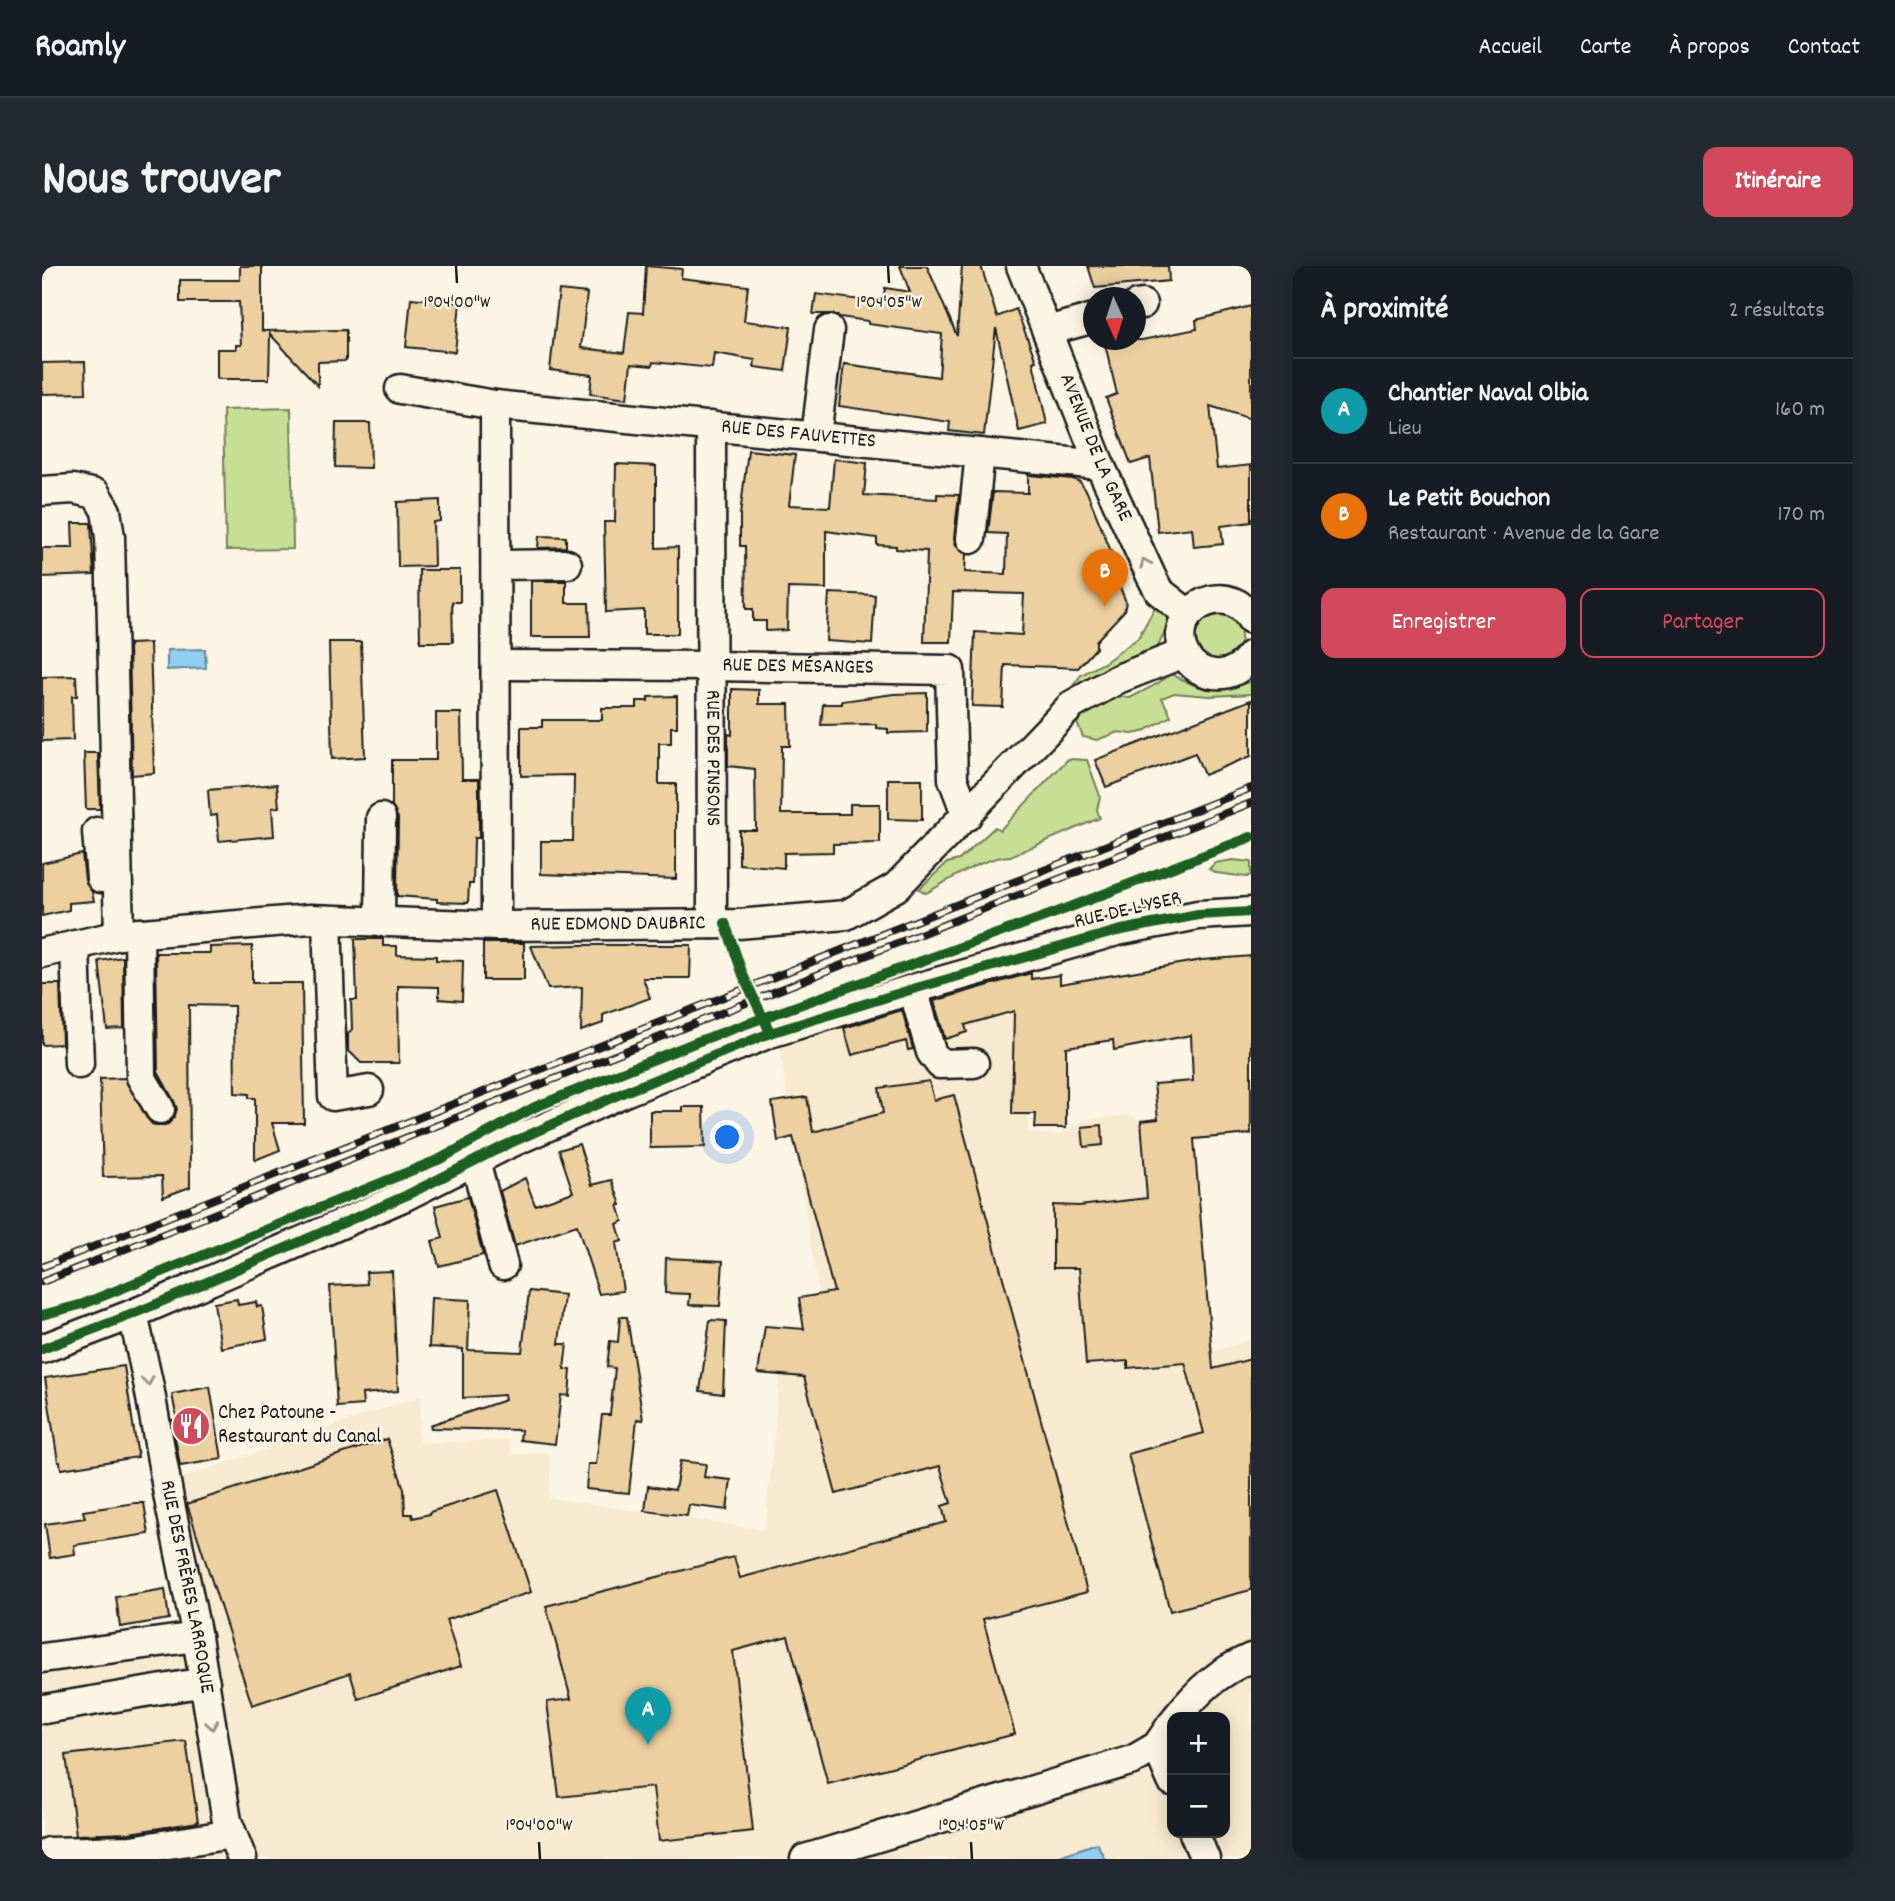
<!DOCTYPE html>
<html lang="fr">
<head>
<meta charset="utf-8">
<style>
	:root { --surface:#171b24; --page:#242831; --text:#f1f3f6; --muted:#9ea1a6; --line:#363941; --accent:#d1495b }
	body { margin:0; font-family:Dekko,sans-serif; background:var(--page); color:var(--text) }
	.controls { position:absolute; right:21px; bottom:21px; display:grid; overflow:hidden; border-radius:14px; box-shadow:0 4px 18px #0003 }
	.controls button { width:63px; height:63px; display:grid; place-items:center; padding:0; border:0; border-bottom:2px solid var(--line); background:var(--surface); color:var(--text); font:35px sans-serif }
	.compass { position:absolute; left:1041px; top:21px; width:63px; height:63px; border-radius:50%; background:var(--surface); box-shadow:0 4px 18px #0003; rotate:177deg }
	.you { position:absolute; left:686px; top:872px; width:24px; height:24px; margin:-18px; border:5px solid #fff; border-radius:50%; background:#1a73e8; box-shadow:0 0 0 10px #1a73e833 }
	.badge { display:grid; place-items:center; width:46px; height:46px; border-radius:50%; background:var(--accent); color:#fff; font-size:23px; font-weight:700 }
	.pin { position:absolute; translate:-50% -58px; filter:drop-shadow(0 2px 4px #0008) }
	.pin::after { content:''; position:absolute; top:37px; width:24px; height:21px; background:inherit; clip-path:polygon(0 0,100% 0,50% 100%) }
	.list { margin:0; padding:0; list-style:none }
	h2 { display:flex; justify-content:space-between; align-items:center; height:91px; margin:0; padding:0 28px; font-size:30px }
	h2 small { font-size:23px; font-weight:400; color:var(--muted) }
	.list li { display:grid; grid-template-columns:46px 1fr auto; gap:21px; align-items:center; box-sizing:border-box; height:105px; padding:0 28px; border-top:2px solid var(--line) }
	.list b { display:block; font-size:26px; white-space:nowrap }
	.list p { margin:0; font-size:23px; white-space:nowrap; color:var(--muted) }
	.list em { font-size:23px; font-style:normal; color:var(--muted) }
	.actions { display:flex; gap:14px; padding:21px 28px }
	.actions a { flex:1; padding:16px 0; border:2px solid var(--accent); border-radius:14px; text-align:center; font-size:24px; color:var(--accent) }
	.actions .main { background:var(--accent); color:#fff }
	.map { position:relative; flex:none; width:1209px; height:1593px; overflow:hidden; border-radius:14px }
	header { display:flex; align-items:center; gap:42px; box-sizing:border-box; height:98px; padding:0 35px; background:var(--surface); border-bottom:2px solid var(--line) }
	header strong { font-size:33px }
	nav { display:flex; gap:38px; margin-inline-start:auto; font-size:24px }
	.intro { display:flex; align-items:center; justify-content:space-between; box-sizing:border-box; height:168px; padding:0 42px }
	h1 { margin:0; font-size:49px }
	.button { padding:18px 32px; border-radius:14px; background:var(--accent); color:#fff; font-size:24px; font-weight:700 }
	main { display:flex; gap:42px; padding:0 42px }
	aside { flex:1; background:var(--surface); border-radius:14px; box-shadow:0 4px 18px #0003 }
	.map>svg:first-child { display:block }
	.built { fill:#f7ead0; fill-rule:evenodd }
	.green { fill:#c7df94; stroke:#727e58; stroke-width:2 }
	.water { fill:#92cdf2; stroke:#63869c; stroke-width:2 }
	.building { fill:#ecd0a0; stroke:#1c1c1c; stroke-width:2 }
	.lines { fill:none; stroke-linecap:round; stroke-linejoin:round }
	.minor-casing { stroke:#1c1c1c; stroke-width:33 }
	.minor { stroke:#fcf5e5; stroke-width:28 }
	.rail-casing { stroke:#1c1c1c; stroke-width:8 }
	.rail { stroke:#fcf5e5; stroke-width:5; stroke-dasharray:16; stroke-linecap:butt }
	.cycleway-casing { stroke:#fcf5e5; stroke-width:15 }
	.cycleway { stroke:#1b5e20; stroke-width:10 }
	.oneway { stroke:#97938b }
	.ticks { fill:none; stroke:#1c1c1c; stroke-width:2.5 }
	.labels { text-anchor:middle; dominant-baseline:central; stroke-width:5; stroke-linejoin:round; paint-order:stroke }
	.street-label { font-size:21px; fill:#1c1c1c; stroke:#fcf5e5 }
	.poi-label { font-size:21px; fill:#1c1c1c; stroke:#fcf5e5; text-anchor:start }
	.ticks-label { font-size:18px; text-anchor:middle; fill:#1c1c1c; stroke:#fcf5e5; stroke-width:5; stroke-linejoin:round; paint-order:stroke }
</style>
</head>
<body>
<header>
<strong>Roamly</strong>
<nav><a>Accueil</a><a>Carte</a><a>À propos</a><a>Contact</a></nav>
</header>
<div class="intro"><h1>Nous trouver</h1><a class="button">Itinéraire</a></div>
<main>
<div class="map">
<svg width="1209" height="1593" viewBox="0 0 1209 1593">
	<rect width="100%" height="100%" fill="#fcf5e5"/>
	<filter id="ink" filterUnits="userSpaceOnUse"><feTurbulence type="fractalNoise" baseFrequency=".0143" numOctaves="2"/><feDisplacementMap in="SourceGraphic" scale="14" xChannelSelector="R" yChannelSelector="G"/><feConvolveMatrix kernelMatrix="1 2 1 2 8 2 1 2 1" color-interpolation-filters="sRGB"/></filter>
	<g filter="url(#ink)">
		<path class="built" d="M994,704l-8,163 32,2 24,-15 44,-5 13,6 51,-5 20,236 39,-13v520h-1209v-189l160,-16 -24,-175 243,-83 -2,47 88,-3 6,14 38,-1 -2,45 216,32 19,-203 41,5 -46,-287 140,-58zM1130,1451h53v116h-53z"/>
		<g class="green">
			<path d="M249,142l2,141 -67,1 -3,-140z"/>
			<path d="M1116,336l10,12 -1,12 -10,23 -14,3 -74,39 12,-16 23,-12 34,-25z"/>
			<circle cx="1176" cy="371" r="23"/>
			<path d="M1129,408c19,10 36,19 58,14 8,-2 14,-5 22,-6v12l-42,2 -35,-3 -12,5 9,18 -28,16 -11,2 -14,-2 -21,8 -14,-3 -6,-14 11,-18 19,-10 23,3 27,-14z"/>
			<path d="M1026,493l19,1 13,36 -3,14 3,8 -89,38c-29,1 -59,23 -85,37l-7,-4 28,-26 12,-3 36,-33 5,3z"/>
			<path d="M1191,594l18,2v13l-4,2 -31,-4 -7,-4 6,-6z"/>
		</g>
		<g class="water">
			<path d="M163,383l1,19 -39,2v-20z"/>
			<path d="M1055,1577l8,16h-54z"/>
		</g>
		<g class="building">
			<path d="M198,0h22v65l84,-1v31l-28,1v24l-48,-52 -1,45h-52v-30h19v-4h5l-2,-43h-59v-22h60z"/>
			<path d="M604,0l36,3 -1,9 67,8 -4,35 47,6 -6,44 -31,-4 1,-7 -41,-7 -2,15 -59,-6 -1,4 -21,-2 -4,35 -37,-5 2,-19 -42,-5 9,-80 28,3 -6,55 43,5 5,-41 14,1z"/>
			<path d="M858,0h27l30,70 5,-70h19l16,51 19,-8 20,52 -3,1 14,62 -28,7 -23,-103 -12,107 -35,-4 1,-9 -111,-16 5,-42 95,13 3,-43 -74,-10v-3l-28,-4 -8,-3h-19l3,-20 67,9 2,-15 25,4z"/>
			<path d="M1046,0h80l1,15 -74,7z"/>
			<path d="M369,32l49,5 -5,49 -49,-5z"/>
			<path d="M1209,40v113l-41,-13 7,63 34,-4v57l-30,4 2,18 -29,3 -2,-19 -34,4 -8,-74 -19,6 -25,-66 11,-4 -13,-54h38l55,-11 -1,-9z"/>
			<path d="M43,96l1,31 -44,1v-31z"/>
			<path d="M294,157h34l1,45 -36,-1z"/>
			<path d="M706,184l47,5 -6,50 41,2 4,-48 33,4 -3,32 73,4v-5l22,1 -5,43 2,8 10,8 -1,18 41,2 1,-40 -19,-1 5,-41 35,1v-18l45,4 7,3 7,10 29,72 -3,6 13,32 -2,9 -28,30v7l-18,20 -73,-3 -2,42 -31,-1 3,-74 47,3 2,-41 -71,-2 -2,50h-27l3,-91 -31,-2v-3l-19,-1v-7l-51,-7v58l-38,-1 -1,42 -21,1v-10h-13v-12h-7l-1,-63h-5v-31z"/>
			<path d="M574,198l40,2v82l22,-1v87h-34v-24l-38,2 -2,-90h11z"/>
			<path d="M398,234v21l-7,1 1,44 -36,1 -1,-65z"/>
			<path d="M30,257h19l3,52 -52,2v-29h31z"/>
			<path d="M497,270l27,1v10l-28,1z"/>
			<path d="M377,304h41v32h-8l1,40h-33z"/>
			<path d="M489,315h35v22h23l1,34h-59z"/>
			<path d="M787,327l46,2 -3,49 -46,-3z"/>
			<path d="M287,376h32l4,115 -33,2z"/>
			<path d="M108,377l4,130 -22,2 -3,-131z"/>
			<path d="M34,410l1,20h-5l1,44 -31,1v-64z"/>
			<path d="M690,423l27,1v14h30l1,42h-8l-1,68h69v-10h30v39l-47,1v8l-49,1v15l-45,-4v-34h17l-1,-61 -27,-3v-32l4,1z"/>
			<path d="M885,427v39l-39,1v-4l-12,-1v-4l-55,1 2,-21h19v-3l52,-7z"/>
			<path d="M635,430v31h-6v16h-12v41h17v95l-135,-5v-33h32l1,-66 -53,1v-49h21v-7h60v-12h35v-7h11v-4z"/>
			<path d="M1209,434v56l-47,19 -9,-22 -89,34 -11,-27z"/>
			<path d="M394,447h25l1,66h17v59h-5l-1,46h-4l-1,19 -31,-1v-3l-40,-3 1,-78 -6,-11v-47h44z"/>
			<path d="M42,487h14l2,56h-14z"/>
			<path d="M846,513h34v41l-34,-1z"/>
			<path d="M235,518l2,23 -7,1 2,28 -55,5 -2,-26 -7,1 -2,-26z"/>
			<path d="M40,588l3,26 7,12 2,9 -25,2v7l-27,6v-53z"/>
			<path d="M313,673h28v7h14v9l39,1v4l27,1 -1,40 -23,-2v-12l-41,-1 1,77h-38l-13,-13v-16l4,-5 -1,-29h6z"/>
			<rect x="441" y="677" width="41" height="37"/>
			<path d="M539,679h110l-1,33h-47l7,20 -47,17v8l-22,8 1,-44 -34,2 -17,-43z"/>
			<path d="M210,680v37h50l2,140h-32l8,27 -25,10v-62h-6v-4l-14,-1 -1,-87 -45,-1 1,182 -27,10 -1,-21 -59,1 -3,-98 25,-1 21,39 6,7 8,2 8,-2 6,-6 3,-9 -3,-8 -16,-29 -2,-119h54v-6z"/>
			<path d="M1209,690v178l-57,5 19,230 38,-10v231l-81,21 -42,-157 76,-21 -19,-70 -57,5v-7l-42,3 -7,-96h-26v-63l26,1 68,-8 -6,-77 17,-2 -4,-35 39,-3 -2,-46 -77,15 -1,-10 -47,7v81h-31l1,-14h-24l2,-103 -49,14 2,7 -22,7 -11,-38 97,-28v6l29,-4v9l142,-24z"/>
			<path d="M81,691l1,71 -17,1 -8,-68z"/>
			<path d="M0,718h18l2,60 -20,1z"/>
			<path d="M860,744l11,39 -5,1 -2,-9 -54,14 -8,-27z"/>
			<path d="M887,815l5,19 20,-5 133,497 -104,27 32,115 -187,50 -40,-148 -55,15 20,180 -94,10 -6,-54 -94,10 -12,-95 24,-3 -25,-93 188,-49 6,21 206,-56 -4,-16 9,-3 -11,-37 -104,28 -32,-117 -46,-4 7,-47 39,3 -5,-31 35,-6 -41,-155 -15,4 -6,-39 35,-5 6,35 70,-19 -4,-25z"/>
			<path d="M641,841h21l1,40 -55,1v-37h33z"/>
			<path d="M1060,859l1,20 -19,2 -2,-20z"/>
			<path d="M537,878l13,41 20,-5 9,25h-3l5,16 -6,3 5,17 -6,2 7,48 -24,3 -22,-69 -62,21 -15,-55 25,-13 10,27 38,-13 -14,-42z"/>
			<path d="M426,931l15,58 -44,11 -7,-25 11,-3 -8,-32z"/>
			<path d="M624,992l57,3 -3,45 -31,-1 1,-11 -25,-1z"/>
			<path d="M350,1005l6,120 -36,3 1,11 -26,2 -7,-121 37,-2 -1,-12z"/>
			<path d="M487,1025l35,4 -5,49h8l-3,25 7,1 -2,26 -8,-1 -6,49 -35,-4 1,-10 -90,-2 -1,-3 75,-25 -1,-5 -41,3v-49l-34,-2 2,-49 39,2 -2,50 54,2z"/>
			<path d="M195,1033l1,6 18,-3 1,5 5,-1 5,33 -46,9 -7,-45z"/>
			<path d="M578,1051h7l16,103 -6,-1 -8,74 -43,-4 2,-25h8l6,-49h8l5,-47 -8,-1 3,-26 8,1z"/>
			<path d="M668,1054l16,1 -3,73 -23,-3z"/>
			<path d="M82,1100l14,91 -77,12 -1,-7h-2l-13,-84z"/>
			<path d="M168,1121l12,72 -42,7 -8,-46h5l-5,-26z"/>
			<path d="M345,1173l17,50 1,25h7l1,4 17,-4v-2l68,-22 33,102 -85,28 15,46 -103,33 -8,-26 -98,32 -65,-201z"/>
			<path d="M638,1195l26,3 -2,13 27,3 -4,30 -38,-5 -2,11 -42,-5 3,-25 27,4z"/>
			<path d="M93,1237h9l5,31 -75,11 1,9 -25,4 -5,-34 40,-6 -2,-7z"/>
			<path d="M123,1323l4,30 -49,8 -4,-30z"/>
			<path d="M144,1475l12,81 -69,11 -53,2 -10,-80z"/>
		</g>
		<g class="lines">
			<defs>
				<g id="minor">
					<path id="s1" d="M979,0l79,199 51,111 8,15 29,23"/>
					<path d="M1094,39l6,-1"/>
					<path d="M1005,65l47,-13"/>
					<path d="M358,123l95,16"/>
					<path id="s2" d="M669,160l1,498"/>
					<path d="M774,170l13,-106"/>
					<path d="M0,225l31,-2 23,5 10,17 4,26 9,398"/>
					<path d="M929,273l9,-86"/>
					<path d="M454,299l71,-1"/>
					<path d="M1209,353c-25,-45 -92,-4 -64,39 6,9 16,15 27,16 16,2 28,-6 37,-19"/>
					<path id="s3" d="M455,399l214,1 239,4 3,109 14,37"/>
					<path d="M55,566l4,46"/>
					<path d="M285,654l6,176 36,-6"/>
					<path d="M338,656l1,-104"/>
					<path id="s4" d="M454,660l-1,-521 605,60"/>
					<path d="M97,667l2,144 19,32"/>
					<path d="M33,679l4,119"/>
					<path id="s5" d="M0,687l77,-18 191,-16 186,7 242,-2 108,-9 50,-28 176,-182 46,-26 66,-26"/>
					<path d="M871,723l18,63 9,12 34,-1"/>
					<path d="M433,895l28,104"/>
					<path id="s6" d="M91,1048l16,73 20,112 28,138 30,184 15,38"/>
					<path d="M0,1083l91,-35 155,-67 117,-51 101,-51 121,-54 143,-58 143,-44 204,-58 81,-16 53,-3"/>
					<path d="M0,1392l155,-21"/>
					<path d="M2,1443l161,-27"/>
					<path d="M1135,1451c22,-27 41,-45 74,-59"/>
					<path d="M1115,1480l15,35"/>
					<path d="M1152,1567l11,26"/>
					<path d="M7,1586l82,-2 101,-16"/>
					<path d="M763,1593l328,-99 24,-14 15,-22"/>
				</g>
			</defs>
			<use href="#minor" class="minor-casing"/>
			<use href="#minor" class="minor"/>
			<defs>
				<g id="rail">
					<path d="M0,1001l1209,-479"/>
					<path d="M0,1016l1209,-479"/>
				</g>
			</defs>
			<use href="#rail" class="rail-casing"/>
			<use href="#rail" class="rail"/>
			<defs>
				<g id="cycleway">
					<path d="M683,657l18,52 26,55"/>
					<path d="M0,1049l41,-11 357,-145 95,-52 164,-66 356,-128 196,-76"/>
					<path d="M0,1083l91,-35 155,-67 117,-51 101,-51 121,-54 143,-58 143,-44 204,-58 81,-16 53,-3"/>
				</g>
			</defs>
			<use href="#cycleway" class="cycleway-casing"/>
			<use href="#cycleway" class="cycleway"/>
		</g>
		<defs><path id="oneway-chevron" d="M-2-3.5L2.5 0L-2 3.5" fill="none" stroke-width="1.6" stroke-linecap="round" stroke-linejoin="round" transform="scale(1.75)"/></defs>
		<g class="oneway">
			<use href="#oneway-chevron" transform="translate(1103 297) rotate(-114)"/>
			<use href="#oneway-chevron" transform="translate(106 1115) rotate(79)"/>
			<use href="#oneway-chevron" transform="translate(170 1459) rotate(81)"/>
		</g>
	</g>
	<path class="ticks" d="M414,0l1,17M846,0l1,17M497,1576l1,17M929,1576l1,17"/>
	<defs>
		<symbol id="restaurant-disc" viewBox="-11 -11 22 22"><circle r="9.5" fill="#d1495b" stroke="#fcf5e5"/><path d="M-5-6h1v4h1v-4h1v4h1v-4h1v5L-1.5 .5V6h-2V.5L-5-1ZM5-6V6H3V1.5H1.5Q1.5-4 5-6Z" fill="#fff"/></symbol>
	</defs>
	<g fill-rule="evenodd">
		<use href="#restaurant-disc" x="127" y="1138" width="44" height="44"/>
	</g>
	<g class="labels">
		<g class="street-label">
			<text stroke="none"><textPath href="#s4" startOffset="826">RUE DES FAUVETTES</textPath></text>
			<text stroke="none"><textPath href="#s1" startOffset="196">AVENUE DE LA GARE</textPath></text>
			<text stroke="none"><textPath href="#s3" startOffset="301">RUE DES MÉSANGES</textPath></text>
			<text stroke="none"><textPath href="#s2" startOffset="332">RUE DES PINSONS</textPath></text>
			<text transform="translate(1086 645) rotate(-13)">RUE DE L'YSER</text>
			<text stroke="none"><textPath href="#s5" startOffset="579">RUE EDMOND DAUBRIC</textPath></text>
			<text stroke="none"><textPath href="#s6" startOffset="278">RUE DES FRÈRES LARROQUE</textPath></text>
		</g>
		<g class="poi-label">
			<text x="176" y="1148">Chez Patoune -<tspan x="176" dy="24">Restaurant du Canal</tspan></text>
		</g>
	</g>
	<g class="ticks-label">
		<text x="415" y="41">1°04'00"W</text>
		<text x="847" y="41">1°04'05"W</text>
		<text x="497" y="1564">1°04'00"W</text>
		<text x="929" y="1564">1°04'05"W</text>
	</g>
</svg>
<div class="controls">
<button>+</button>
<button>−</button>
</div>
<svg class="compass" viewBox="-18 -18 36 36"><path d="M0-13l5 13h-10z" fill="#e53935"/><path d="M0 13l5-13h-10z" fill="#9ea1a6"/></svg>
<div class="you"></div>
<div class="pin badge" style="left:606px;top:1479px;background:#0f9aa8">A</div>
<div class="pin badge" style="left:1063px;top:341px;background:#e8710a">B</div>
</div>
<aside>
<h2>À proximité<small>2 résultats</small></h2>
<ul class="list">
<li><span class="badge" style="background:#0f9aa8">A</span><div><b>Chantier Naval Olbia</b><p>Lieu</p></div><em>160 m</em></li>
<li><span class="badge" style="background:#e8710a">B</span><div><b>Le Petit Bouchon</b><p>Restaurant · Avenue de la Gare</p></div><em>170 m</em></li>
</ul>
<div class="actions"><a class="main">Enregistrer</a><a>Partager</a></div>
</aside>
</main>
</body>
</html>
